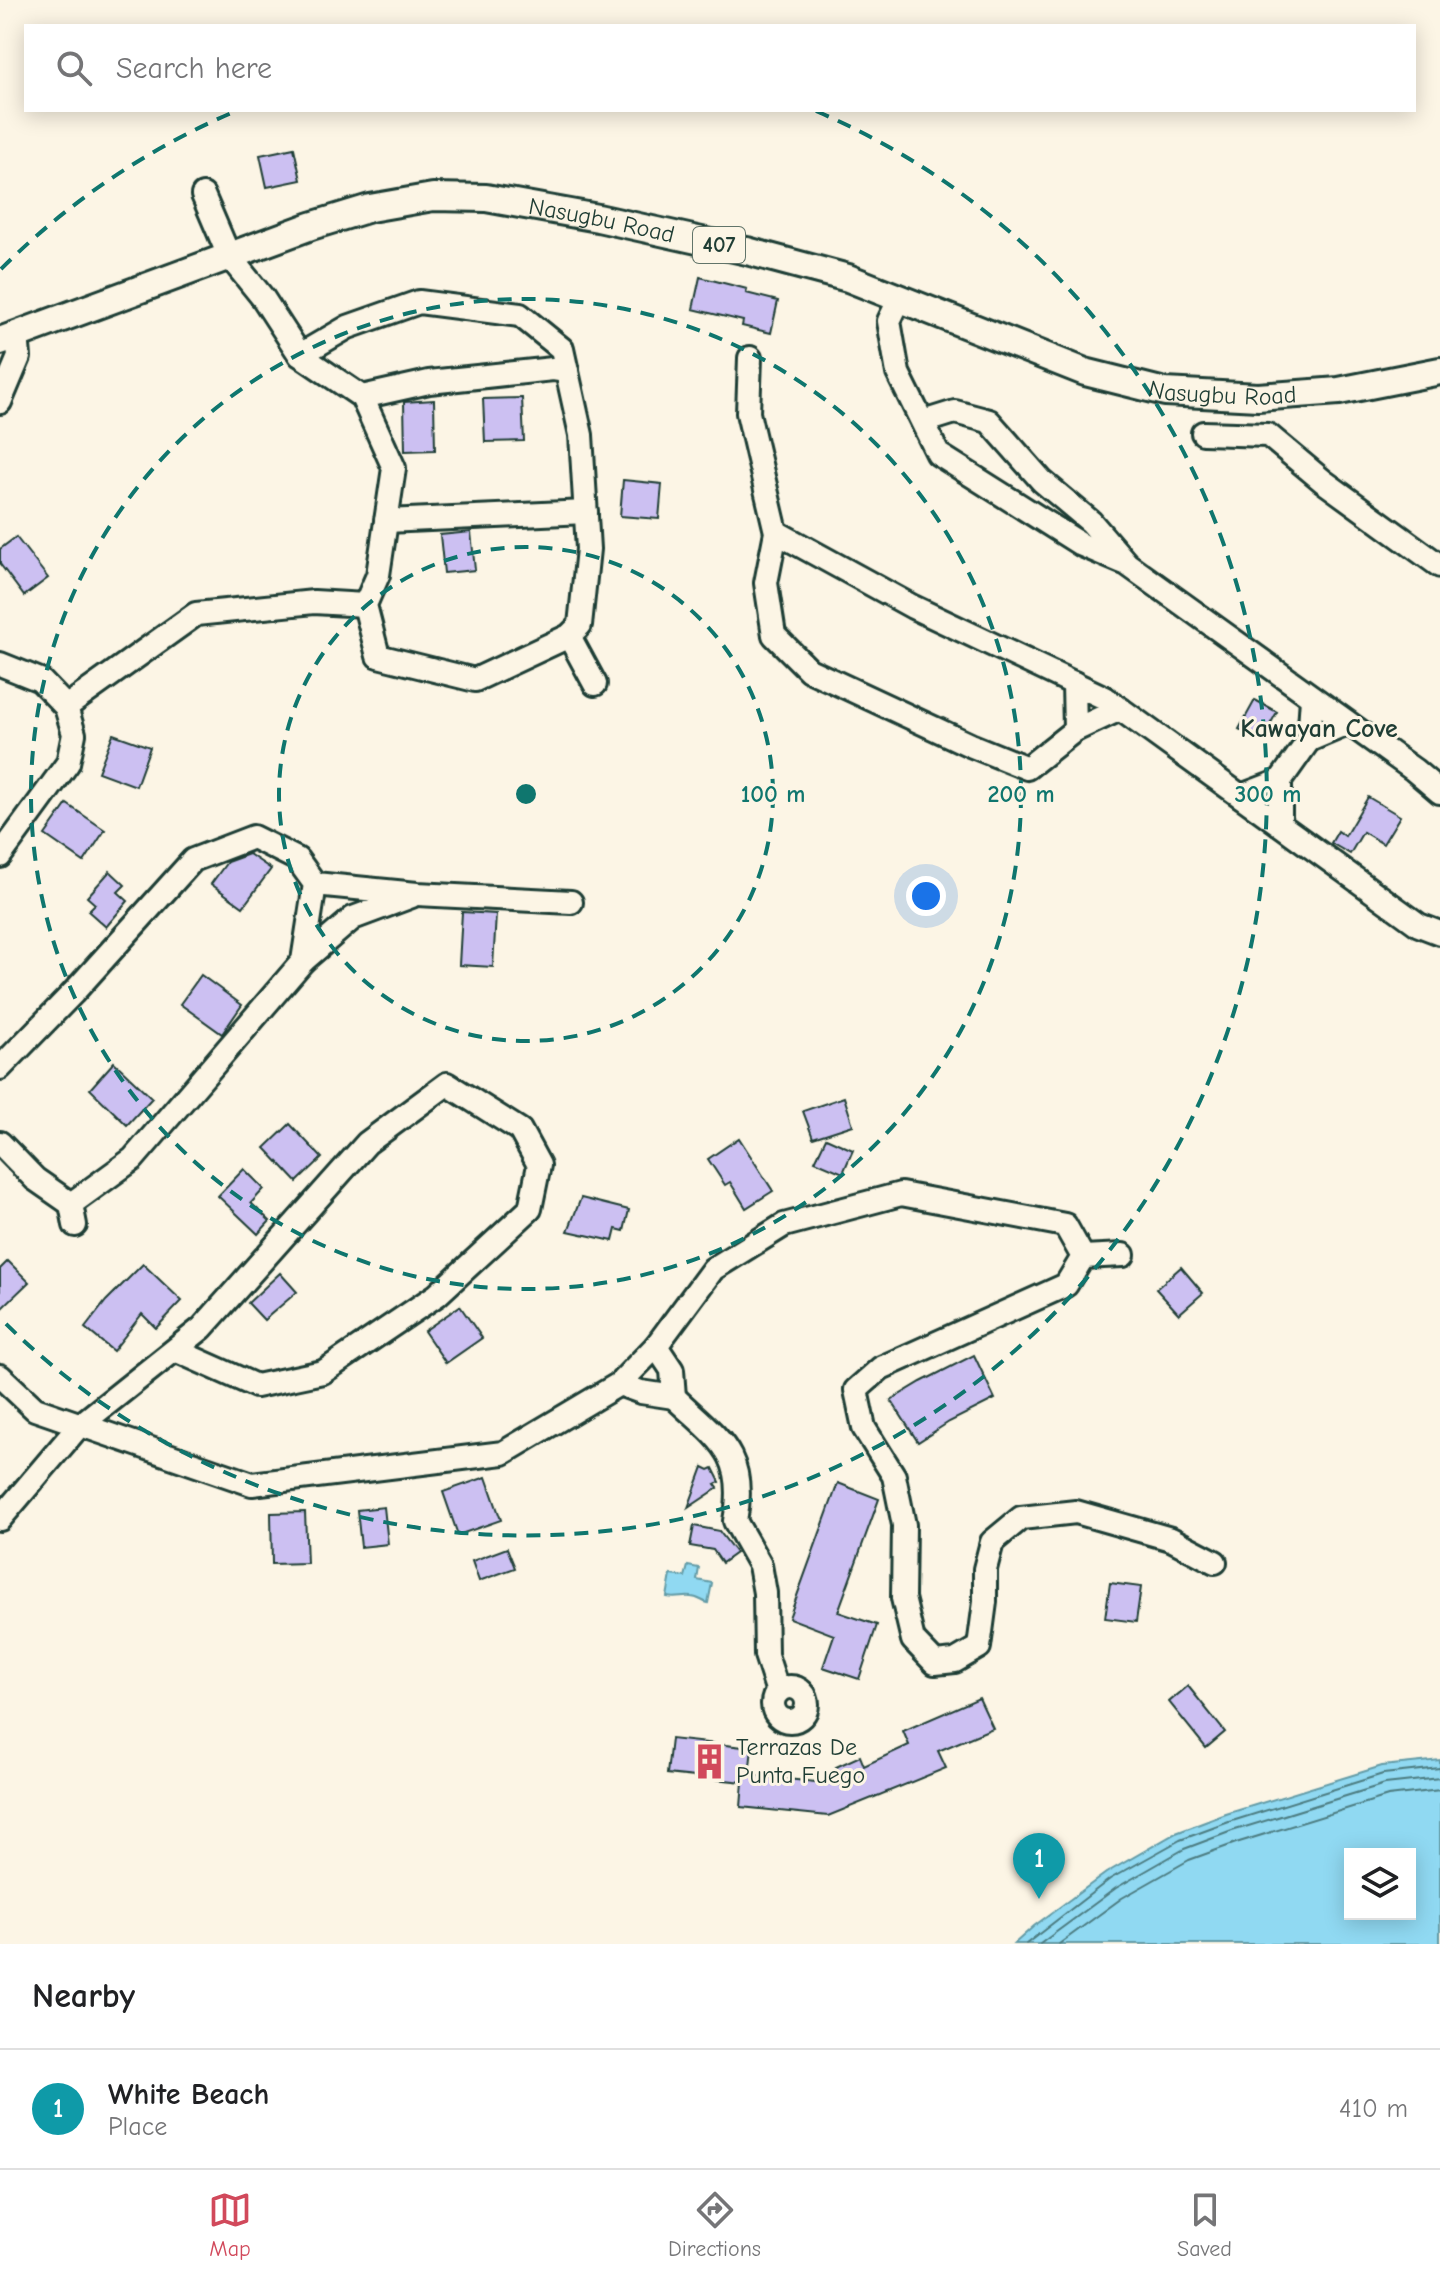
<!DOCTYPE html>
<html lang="en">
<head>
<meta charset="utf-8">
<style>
	:root { --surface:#fff; --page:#f6f6f6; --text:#202124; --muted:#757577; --line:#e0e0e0; --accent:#d1495b }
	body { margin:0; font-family:"Comic Neue",sans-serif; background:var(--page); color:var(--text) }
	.controls { position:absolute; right:24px; bottom:24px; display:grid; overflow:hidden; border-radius:0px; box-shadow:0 4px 20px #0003 }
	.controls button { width:72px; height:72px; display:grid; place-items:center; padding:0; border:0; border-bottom:2px solid var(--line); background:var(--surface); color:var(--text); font:40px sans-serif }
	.you { position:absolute; left:926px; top:896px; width:28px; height:28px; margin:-20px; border:6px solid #fff; border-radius:50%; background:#1a73e8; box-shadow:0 0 0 12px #1a73e833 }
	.badge { display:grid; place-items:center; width:52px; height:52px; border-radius:50%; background:var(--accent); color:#fff; font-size:26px; font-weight:700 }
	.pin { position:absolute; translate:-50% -66px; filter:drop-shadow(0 2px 4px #0008) }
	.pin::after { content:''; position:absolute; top:42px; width:28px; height:24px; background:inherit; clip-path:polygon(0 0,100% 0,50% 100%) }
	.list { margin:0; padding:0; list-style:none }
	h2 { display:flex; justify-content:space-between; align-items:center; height:104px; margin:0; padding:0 32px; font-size:34px }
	h2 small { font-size:26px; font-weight:400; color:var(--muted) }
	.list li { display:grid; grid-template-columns:52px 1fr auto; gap:24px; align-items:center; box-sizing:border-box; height:120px; padding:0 32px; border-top:2px solid var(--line) }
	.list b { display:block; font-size:30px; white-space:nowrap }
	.list p { margin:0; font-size:26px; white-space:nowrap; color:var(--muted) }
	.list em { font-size:26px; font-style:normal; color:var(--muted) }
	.icon { flex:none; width:44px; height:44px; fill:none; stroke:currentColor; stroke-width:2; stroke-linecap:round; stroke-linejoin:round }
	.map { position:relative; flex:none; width:1440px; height:1944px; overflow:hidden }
	.search { position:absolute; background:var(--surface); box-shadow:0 4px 20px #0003; left:24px; right:24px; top:24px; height:88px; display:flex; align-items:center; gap:20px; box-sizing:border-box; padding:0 28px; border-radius:0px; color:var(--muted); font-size:30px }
	.sheet { height:224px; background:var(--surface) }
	nav { display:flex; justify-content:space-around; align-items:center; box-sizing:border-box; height:112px; border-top:2px solid var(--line); background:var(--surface); font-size:22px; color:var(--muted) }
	nav a { display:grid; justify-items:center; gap:4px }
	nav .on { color:var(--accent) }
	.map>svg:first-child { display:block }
	.water { fill:#90d9f2; stroke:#639ba6; stroke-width:2; fill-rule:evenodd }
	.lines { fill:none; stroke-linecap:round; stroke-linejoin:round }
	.shore { stroke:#4c7b80; stroke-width:2 }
	.building { fill:#ccc0f2; stroke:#1f3d34; stroke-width:2 }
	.minor-casing { stroke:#1f3d34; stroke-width:28 }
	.major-casing { stroke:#1f3d34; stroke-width:32 }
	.minor { stroke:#fcf5e5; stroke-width:22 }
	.major { stroke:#fcf5e5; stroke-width:26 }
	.ring { fill:none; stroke:#0f766e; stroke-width:4; stroke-dasharray:14 10 }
	.labels { text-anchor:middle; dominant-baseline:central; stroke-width:6; stroke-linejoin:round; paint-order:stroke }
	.shield { fill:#fcf5e5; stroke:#617469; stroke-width:2 }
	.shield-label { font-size:22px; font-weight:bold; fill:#1f3d34 }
	.street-label { font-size:24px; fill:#1f3d34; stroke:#fcf5e5 }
	.poi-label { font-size:24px; fill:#1f3d34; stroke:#fcf5e5; text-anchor:start }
	.neighbourhood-label { font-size:26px; font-weight:bold; fill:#1f3d34; stroke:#fcf5e5 }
	.centre { fill:#0f766e; stroke:#fcf5e5; stroke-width:4 }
	.ring-label { font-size:24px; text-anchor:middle; font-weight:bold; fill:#0f766e; stroke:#fcf5e5; stroke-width:6; stroke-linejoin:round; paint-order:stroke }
</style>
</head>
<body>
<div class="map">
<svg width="1440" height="1944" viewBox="0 0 1440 1944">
	<rect width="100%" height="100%" fill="#fcf5e5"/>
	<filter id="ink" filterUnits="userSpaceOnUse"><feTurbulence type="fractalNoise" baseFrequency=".0125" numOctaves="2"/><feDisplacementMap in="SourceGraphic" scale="16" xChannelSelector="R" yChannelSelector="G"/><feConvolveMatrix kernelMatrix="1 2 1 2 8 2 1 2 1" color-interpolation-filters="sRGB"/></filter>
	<g filter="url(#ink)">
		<g class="water">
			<path d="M688,1566l11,2 -2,12 15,3 -4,20c-7,-2 -10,-6 -17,-6 -8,-1 -14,2 -24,0l4,-22 14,2z"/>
			<path d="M1440,1760v184h-426l20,-18 72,-53 70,-40 50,-19 156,-48zM1350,1854h60v60h-60z"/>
		</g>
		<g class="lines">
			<g class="shore">
				<path d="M1026,1944l84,-65 70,-39 49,-18 154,-48 57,-6"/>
				<path d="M1040,1944l76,-56 68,-39 48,-18 153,-47 55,-6"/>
				<path d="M1059,1944l63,-46 67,-38 47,-17 152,-47 52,-6"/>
			</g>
		</g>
		<g class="building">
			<path d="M294,148l7,32 -34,7 -7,-32z"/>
			<path d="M700,277l47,12 -1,4 32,8 -7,32 -29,-7 1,-5 -50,-12z"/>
			<path d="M522,398l2,43 -39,1 -2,-43z"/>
			<path d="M434,400l1,50 -30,1 -1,-49z"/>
			<path d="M623,480l39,4 -3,35 -39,-3z"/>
			<path d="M471,532l4,38 -31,3 -4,-38z"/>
			<path d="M16,537l32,41 -24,18 -24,-32v-15z"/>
			<path d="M1255,700l22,12 -16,29 -22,-12z"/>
			<path d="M113,734l37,13 -14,39 -38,-14z"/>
			<path d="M1368,797l32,19 -17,28 -20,-12 -13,22 -19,-11 7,-12 7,5z"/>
			<path d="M67,804l38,26 -21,32 -39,-27z"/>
			<path d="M249,854l22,15 -28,38 -32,-23 16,-22z"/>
			<path d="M110,871l15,14 -7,7 10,9 -22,26 -18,-16 7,-7 -8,-7z"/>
			<path d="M462,912l34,2 -3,53 -34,-2z"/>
			<path d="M201,975l41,30 -20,29 -42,-30z"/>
			<path d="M114,1062l38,36 -25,27 -37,-36z"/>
			<path d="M844,1097l9,28 -40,13 -10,-27z"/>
			<path d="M290,1124l32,34 -25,24 -32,-34z"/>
			<path d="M739,1138l34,53 -27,17 -16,-26 -5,3 -17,-26z"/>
			<path d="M826,1138l27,12 -10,23 -28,-12z"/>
			<path d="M244,1169l20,20 -13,14 19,18 -12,13 -40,-38z"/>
			<path d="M581,1198l48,12 -5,21 -8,-2 -3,12 -45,-10z"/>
			<path d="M8,1261l21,21 -29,28v-41z"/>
			<path d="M143,1264l39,37 -26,27 -14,-14 -29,37 -28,-23 21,-27z"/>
			<path d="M1181,1267l22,26 -24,21 -23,-25z"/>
			<path d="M280,1273l17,19 -33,28 -16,-17z"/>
			<path d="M460,1306l22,32 -36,25 -22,-32z"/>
			<path d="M974,1355l21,44 -46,23 -31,20 -27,-42 30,-18z"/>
			<path d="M703,1467l6,3 4,-2 7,14 -5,2 3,4 -30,20z"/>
			<path d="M486,1477l15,43 -43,15 -15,-43z"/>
			<path d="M838,1483l41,16 -41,113 39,13 -18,54 -36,-12 11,-32 -45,-17z"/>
			<path d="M384,1507l4,37 -27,3 -4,-37z"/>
			<path d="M305,1512l2,51 -35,1 -1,-51z"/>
			<path d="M694,1526l25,5 17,22 -14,10 -9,-13 -23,-4z"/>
			<path d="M507,1548l8,20 -36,13 -7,-20z"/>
			<path d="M1110,1583l31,4 -5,35 -31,-4z"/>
			<path d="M1188,1686l37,46 -19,16 -37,-46z"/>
			<path d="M979,1698l14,30 -55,23 8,17 -118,48 -87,-9 2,-25 -76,-8 4,-35 81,9 -3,27 96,10 -9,-18 24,-11 4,10 45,-21 -6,-14z"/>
		</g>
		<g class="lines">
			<defs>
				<g id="minor">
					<path d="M203,195l26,61 34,42 37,57 62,42 32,71 -16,107 -13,30 13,51 97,24 94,-44 11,-11 8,-76 -7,-114 -19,-86 -42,-34 -101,-13 -71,25 -48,28"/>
					<path d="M900,298l-11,23 9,52 40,81 144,91 40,17"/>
					<path d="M750,358l-2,55 28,119 -10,51 8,52 35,35 161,75 57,23 48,-38"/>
					<path d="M362,397l67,-15 124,-13 14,2"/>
					<path d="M0,402l19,-45 -2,-23"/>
					<path d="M923,422l32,-10 34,9 53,60 49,41 36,42 287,206 26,22"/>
					<path d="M1203,433l65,2 55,46 117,85"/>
					<path d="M386,521l200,-9"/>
					<path d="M776,532l137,75 192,91 314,227 21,8"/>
					<path d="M569,636l26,48"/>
					<path d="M0,664l40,16 26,27 8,27 -6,29 -68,93"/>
					<path d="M1074,683l1,47 45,-21"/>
					<path d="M1312,698l-3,42 38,-16"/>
					<path d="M66,707l130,-93 118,-12 51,3"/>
					<path d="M1280,781l29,-41"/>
					<path d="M1241,796l39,-15v43"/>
					<path d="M315,884l102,10 154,8"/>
					<path d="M303,961l50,-43 59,-22"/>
					<path d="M0,1068l73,-75 120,-133 60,-23 44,22 18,25 -12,77 -170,198 -62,45 -36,-25 -35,-36"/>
					<path d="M71,1204l4,21"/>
					<path d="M1083,1257l40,-2"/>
					<path d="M0,1376l35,33 217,75 251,-31 116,-69 37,-38 57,-77 71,-44 117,-31 164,31 18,32 -17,28 -185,83 -25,22 8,38 30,48 10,49 -1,73 10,42 22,23 20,-2 24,-14 6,-45v-33l7,-27 29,-24 55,-6 95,27 44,23"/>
					<path d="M619,1384l22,8 33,5 -2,-27 -16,-24"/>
					<path d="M674,1397c44,42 74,56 61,124l25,44 5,28 1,62 12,37"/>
					<path d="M0,1519l79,-93 123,-98 165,-185 80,-59 73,46 19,35 -9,44 -93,86 -114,77 -67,14 -81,-36"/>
					<circle cx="790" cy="1704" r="17"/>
				</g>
				<g id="major">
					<path id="s1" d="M0,341l311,-115 59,-18 63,-11 53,1 112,20 149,33 101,27 237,94 80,20 93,5 81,-6 101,-20"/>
				</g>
			</defs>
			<use href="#minor" class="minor-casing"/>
			<use href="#major" class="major-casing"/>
			<use href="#minor" class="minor"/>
			<use href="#major" class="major"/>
		</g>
	</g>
	<g class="ring">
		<circle cx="526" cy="794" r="247"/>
		<circle cx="526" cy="794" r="495"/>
		<path d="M1 269A742 742 0 0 1 236 111M816 111A742 742 0 1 1 1 1319"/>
	</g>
	<defs>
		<symbol id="building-bare" viewBox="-9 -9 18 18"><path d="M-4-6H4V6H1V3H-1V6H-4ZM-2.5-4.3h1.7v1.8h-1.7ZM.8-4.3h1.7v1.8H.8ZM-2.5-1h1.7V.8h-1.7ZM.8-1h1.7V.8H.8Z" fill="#d1495b" stroke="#fcf5e5" stroke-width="2.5" paint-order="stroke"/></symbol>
	</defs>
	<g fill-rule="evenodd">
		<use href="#building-bare" x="684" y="1736" width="51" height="51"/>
	</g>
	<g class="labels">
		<rect class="shield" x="693" y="227" width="52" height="36" rx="6"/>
		<g class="shield-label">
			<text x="719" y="245">407</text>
		</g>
		<g class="street-label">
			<text stroke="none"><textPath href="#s1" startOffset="628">Nasugbu Road</textPath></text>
			<text stroke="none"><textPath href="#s1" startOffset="1276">Nasugbu Road</textPath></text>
		</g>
		<g class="poi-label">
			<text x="736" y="1747">Terrazas De<tspan x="736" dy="28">Punta Fuego</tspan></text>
		</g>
		<g class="neighbourhood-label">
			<text x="1319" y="729">Kawayan Cove</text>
		</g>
	</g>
	<circle cx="526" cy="794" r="12" class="centre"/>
	<g class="ring-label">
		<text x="773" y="802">100 m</text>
		<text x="1021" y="802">200 m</text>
		<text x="1268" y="802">300 m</text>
	</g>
</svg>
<div class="controls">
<button><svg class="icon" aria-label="layers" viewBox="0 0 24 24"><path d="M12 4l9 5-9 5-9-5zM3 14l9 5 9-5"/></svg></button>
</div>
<div class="you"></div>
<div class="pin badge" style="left:1039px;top:1899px;background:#0f9aa8">1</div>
<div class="search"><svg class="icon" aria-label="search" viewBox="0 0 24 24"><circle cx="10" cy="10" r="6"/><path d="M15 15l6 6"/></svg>Search here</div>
</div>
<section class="sheet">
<h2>Nearby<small></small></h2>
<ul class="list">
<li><span class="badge" style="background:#0f9aa8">1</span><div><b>White Beach</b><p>Place</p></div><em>410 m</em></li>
</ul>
</section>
<nav>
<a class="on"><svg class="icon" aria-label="map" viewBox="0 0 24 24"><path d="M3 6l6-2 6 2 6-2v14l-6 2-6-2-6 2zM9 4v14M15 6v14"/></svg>Map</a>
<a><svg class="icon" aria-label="directions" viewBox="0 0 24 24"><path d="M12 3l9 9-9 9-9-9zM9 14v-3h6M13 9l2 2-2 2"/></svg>Directions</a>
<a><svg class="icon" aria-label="saved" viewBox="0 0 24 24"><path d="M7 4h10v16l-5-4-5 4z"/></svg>Saved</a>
</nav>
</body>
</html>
